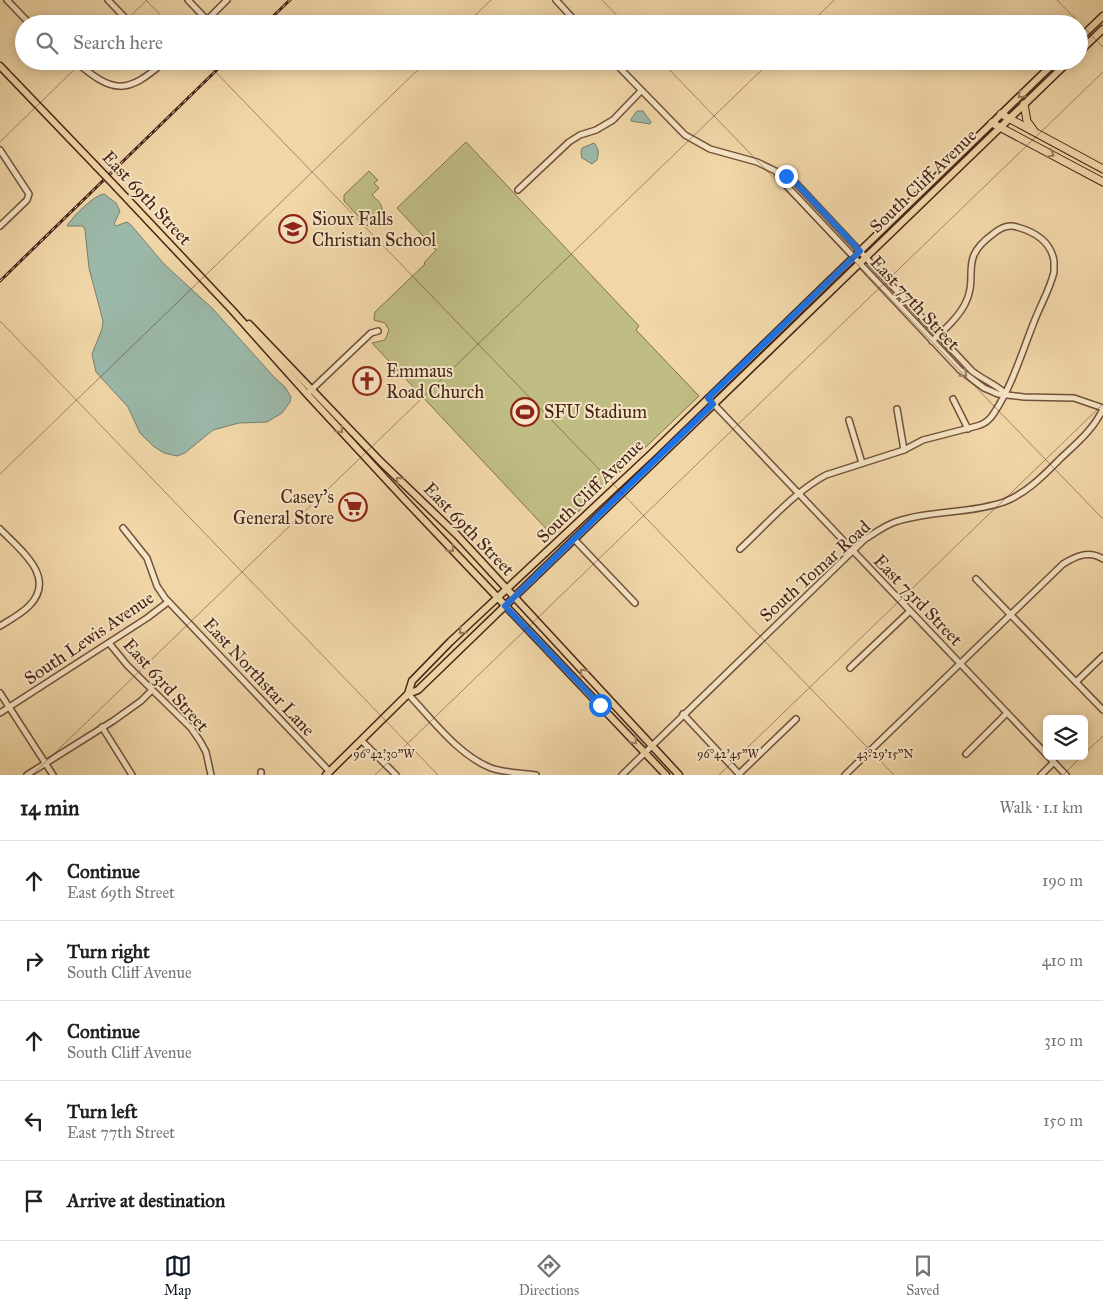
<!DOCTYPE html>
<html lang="en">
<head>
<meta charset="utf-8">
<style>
	:root { --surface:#fff; --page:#f2f2f2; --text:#202124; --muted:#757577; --line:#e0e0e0; --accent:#111827 }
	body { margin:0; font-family:"IM FELL Great Primer",serif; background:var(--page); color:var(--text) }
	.controls { position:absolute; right:15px; bottom:15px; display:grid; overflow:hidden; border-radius:8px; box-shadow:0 2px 12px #0003 }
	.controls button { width:45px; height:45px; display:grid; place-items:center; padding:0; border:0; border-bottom:1px solid var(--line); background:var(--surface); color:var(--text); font:25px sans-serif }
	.stop { position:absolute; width:15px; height:15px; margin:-11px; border:4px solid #1a73e8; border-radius:50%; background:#fff }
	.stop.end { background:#1a73e8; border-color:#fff; box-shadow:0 1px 5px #0008 }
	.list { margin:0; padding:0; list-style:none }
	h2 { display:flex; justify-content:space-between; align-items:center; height:65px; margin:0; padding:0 20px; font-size:21px }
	h2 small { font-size:16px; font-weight:400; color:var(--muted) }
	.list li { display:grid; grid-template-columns:32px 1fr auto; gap:15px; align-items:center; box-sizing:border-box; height:80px; padding:0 20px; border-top:1px solid var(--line) }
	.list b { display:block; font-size:19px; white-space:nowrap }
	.list p { margin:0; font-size:16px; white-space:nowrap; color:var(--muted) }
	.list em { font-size:16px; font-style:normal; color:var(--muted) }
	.icon { flex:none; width:28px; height:28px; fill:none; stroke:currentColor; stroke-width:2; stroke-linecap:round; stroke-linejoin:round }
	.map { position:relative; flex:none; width:1103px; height:775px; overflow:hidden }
	.search { position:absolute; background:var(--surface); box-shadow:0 2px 12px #0003; left:15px; right:15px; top:15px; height:55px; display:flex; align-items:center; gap:12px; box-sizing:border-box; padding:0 18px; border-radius:28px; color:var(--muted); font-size:19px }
	.sheet { height:465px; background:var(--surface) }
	nav { display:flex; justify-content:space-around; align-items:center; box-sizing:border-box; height:70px; border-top:1px solid var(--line); background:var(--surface); font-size:14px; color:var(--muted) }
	nav a { display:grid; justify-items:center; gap:2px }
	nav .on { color:var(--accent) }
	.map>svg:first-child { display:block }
	.green { fill:#bfbd84; stroke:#82704e }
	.water { fill:#9bb9aa; stroke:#797d6f }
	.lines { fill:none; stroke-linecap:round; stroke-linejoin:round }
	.minor-casing { stroke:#71513b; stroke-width:8 }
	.major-casing { stroke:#462417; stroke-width:9 }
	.highway-casing { stroke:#462417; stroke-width:9 }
	.minor { stroke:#f6e5c6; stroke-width:5 }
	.major { stroke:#f1d7a8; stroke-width:6 }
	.highway { stroke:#f1d7a8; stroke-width:7 }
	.rail-casing { stroke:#462417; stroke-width:3 }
	.rail { stroke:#f6e5c6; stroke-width:1; stroke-dasharray:4; stroke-linecap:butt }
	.major-bridge-casing { stroke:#462417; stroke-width:9; stroke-linecap:butt }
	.major-bridge { stroke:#f1d7a8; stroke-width:6 }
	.oneway { stroke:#9c7e60 }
	.oneway2 { stroke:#9e846e }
	.route { stroke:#1a73e8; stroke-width:6 }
	.ticks { fill:none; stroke:#462417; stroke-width:1; stroke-opacity:0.45 }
	.labels { text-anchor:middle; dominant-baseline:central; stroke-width:4; stroke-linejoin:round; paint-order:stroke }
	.street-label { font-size:18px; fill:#462417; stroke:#f6e5c6 }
	.poi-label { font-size:18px; fill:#462417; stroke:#f6e5c6; text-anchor:start }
	.ticks-label { font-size:12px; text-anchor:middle; fill:#462417; stroke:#f6e5c6; stroke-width:4; stroke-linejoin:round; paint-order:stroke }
</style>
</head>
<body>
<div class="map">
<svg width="1103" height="775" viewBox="0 0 1103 775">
	<rect width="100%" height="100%" fill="#f1d7a8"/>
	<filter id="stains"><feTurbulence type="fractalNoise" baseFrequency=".004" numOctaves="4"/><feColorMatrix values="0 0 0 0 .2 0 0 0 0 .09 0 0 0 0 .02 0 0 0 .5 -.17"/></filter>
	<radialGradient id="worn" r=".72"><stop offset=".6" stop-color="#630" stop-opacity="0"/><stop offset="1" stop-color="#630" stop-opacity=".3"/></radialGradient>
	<g class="green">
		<path d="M466,142l173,184 -3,4 63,66 -146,140 -181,-193 13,-3 4,-10 -4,-7 -11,-3 1,-8 50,-48 -1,-1 12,-13 -39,-42z"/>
		<path d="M369,171l9,9 -4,3 5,5 -7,7c5,5 11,9 10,17l-15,14 -23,-25v-6z"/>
	</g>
	<g class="water">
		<path d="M637,111h6l8,11 -1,2 -19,-3v-2z"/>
		<path d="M594,143c5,6 5,10 3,17l-5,4 -10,-6 -1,-5 1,-5z"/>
		<path d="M104,194l12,9 4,8 -6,13 2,2 11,-4 4,3 33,39 49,45 61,68 11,10 6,10 -1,5 -8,11 -15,9 -28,1 -26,7 -28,23 -8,3 -13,-3 -11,-7 -13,-13 -12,-26 -32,-35 -4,-18 10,-25 1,-8 -14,-53 -4,-38 -2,-4h-16c5,-9 27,-31 37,-32z"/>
	</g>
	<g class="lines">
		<defs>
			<g id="minor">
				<path d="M7,0l23,24"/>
				<path d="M108,0l23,24"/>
				<path d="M188,0l19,20"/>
				<path d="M556,0l22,24"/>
				<path d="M203,24l24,-24"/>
				<path d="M75,61c38,33 52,34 90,0"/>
				<path d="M613,61l72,74 25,14 47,13 29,14 10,7 176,188c10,8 23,13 33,22"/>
				<path d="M0,150l29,44 -2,6 -27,26"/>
				<path d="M777,173l7,10 176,187 24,18 14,6 26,3 50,1 29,10"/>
				<path d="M518,190l51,-48 11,-7 16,-5 17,-10 28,-29"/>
				<path d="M309,392l62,-59 7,-2"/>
				<path d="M708,398l339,357"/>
				<path d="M953,399l15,30"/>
				<path d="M897,409l7,41"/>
				<path d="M849,420l13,43"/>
				<path d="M123,528l24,30 10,28 8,12 165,174"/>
				<path d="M0,529c19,20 58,48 29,77 -8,8 -19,14 -29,20"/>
				<path d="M574,539l61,64"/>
				<path d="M740,549c26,-24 54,-57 86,-74l78,-25 19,-10 54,-14c8,-2 13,-6 17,-13 18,-27 28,-61 40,-91 6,-16 16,-33 20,-50 0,-3 0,-8 0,-11 -3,-19 -19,-29 -37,-34 -9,-3 -17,1 -24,7 -36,26 -13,41 -28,70 -8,15 -21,26 -33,37"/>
				<path d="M976,579l127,131"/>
				<path d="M109,643l18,22 64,63 9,13 6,11 5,23"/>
				<path d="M850,668l60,-57"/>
				<path d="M1076,682l27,-26"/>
				<path d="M0,693l53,82"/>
				<path d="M408,694c24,25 50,61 83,74 14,5 31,5 45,7"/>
				<path d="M0,713l147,-95 21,-16"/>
				<path d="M683,714l57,61"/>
				<path d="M102,727l30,48"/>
				<path d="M362,741l34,34"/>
				<path d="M966,754l41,-41"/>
				<path d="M1048,756l18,19"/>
				<path d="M739,774l57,-55"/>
				<path d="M27,775l86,-54 28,-20 11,-11"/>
				<path d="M261,775v-3"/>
				<path d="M622,775l243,-236c10,-6 19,-13 30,-17 35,-12 74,-8 109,-20 23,-9 40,-27 57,-44 16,-15 32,-28 42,-49"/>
				<path d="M845,775l218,-211c13,-8 26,-14 40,-5"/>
				<path d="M1041,775l13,-13"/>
			</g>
			<g id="major">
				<path d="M1079,39l24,-23"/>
				<path d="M1079,52l24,-23"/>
				<path d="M0,66l96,100"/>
				<path d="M117,188l115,122 75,84 98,106 261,275"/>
				<path d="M249,324l132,138 76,73 222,240"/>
				<path d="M408,694l10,-4 651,-629"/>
				<path d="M326,775l82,-81 4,-13 38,-39 202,-189 404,-392"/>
			</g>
			<g id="highway">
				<path d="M1024,104l3,17 7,10"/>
				<path d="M1001,114l102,55"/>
				<path d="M992,123l111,59"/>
			</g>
		</defs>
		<use href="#minor" class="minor-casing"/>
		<use href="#major" class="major-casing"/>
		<use href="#highway" class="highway-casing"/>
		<use href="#minor" class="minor"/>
		<use href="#major" class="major"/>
		<use href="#highway" class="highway"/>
		<defs>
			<g id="rail">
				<path d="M265,24l25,-24"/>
				<path d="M0,281l226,-220"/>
			</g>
		</defs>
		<use href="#rail" class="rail-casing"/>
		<use href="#rail" class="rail"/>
		<defs>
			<path id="major-bridge" d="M96,166l21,22"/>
		</defs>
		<use href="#major-bridge" class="major-bridge-casing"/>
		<use href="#major-bridge" class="major-bridge"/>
	</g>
	<defs><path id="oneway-chevron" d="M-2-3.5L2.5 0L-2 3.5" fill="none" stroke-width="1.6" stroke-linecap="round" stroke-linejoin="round" transform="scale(1.25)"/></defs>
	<g class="oneway">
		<use href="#oneway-chevron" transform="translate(1021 95) rotate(136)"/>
		<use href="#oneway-chevron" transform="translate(1051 154) rotate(28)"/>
		<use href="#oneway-chevron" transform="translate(340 430) rotate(47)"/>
		<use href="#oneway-chevron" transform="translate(399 480) rotate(-137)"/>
		<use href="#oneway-chevron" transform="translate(451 549) rotate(47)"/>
		<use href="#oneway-chevron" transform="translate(462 631) rotate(136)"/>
		<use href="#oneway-chevron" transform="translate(583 672) rotate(-133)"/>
		<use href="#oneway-chevron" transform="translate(634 741) rotate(47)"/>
	</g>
	<use class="oneway2" href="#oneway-chevron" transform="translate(964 374) rotate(41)"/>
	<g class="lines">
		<path class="route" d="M600,705l-95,-99 208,-202 -5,-6 152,-147 -64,-68 -10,-7"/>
	</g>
	<path class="ticks" d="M146,0l23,24M602,0l23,24M1057,0l46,47M122,24l25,-24M466,24l25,-24M810,24l24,-24M205,61l689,714M661,61l442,458M0,142l83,-81M0,321l438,454M0,474l427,-413M1084,754l19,-18M32,775l739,-714M375,775l728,-703M719,775l384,-371M1063,775l19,-19"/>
	<defs>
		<symbol id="school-ring" viewBox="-11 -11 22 22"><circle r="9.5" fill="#f6e5c6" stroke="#8f2418" stroke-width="1.5"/><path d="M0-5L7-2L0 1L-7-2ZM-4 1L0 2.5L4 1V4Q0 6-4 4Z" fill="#8f2418"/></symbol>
		<symbol id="church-ring" viewBox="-11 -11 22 22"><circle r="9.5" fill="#f6e5c6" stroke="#8f2418" stroke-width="1.5"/><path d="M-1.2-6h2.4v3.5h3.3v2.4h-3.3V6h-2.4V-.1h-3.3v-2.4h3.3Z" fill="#8f2418"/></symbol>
		<symbol id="stadium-ring" viewBox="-11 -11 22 22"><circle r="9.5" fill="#f6e5c6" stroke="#8f2418" stroke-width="1.5"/><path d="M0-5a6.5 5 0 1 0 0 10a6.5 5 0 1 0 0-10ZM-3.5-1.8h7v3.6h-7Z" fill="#8f2418"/></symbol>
		<symbol id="supermarket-ring" viewBox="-11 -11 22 22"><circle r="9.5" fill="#f6e5c6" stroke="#8f2418" stroke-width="1.5"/><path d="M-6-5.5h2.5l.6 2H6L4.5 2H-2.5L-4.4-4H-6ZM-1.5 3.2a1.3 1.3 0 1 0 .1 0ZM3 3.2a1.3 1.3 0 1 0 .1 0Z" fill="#8f2418"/></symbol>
	</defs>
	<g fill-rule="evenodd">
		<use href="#school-ring" x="277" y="213" width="32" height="32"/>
		<use href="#church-ring" x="351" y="365" width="32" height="32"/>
		<use href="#stadium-ring" x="509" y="396" width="32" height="32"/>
		<use href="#supermarket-ring" x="337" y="491" width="32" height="32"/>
	</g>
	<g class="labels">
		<g class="street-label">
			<text transform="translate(923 181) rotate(-44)">South Cliff Avenue</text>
			<text transform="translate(147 198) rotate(47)">East 69th Street</text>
			<text transform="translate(915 303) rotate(47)">East 77th Street</text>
			<text transform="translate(590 491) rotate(-44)">South Cliff Avenue</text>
			<text transform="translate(469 529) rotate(46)">East 69th Street</text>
			<text transform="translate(815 571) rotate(-42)">South Tomar Road</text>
			<text transform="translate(918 600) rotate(46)">East 73rd Street</text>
			<text transform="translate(89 638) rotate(-34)">South Lewis Avenue</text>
			<text transform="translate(259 677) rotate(47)">East Northstar Lane</text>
			<text transform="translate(166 685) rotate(48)">East 63rd Street</text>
		</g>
		<g class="poi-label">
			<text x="312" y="219">Sioux Falls<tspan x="312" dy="21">Christian School</tspan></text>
			<text x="386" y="371">Emmaus<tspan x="386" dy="21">Road Church</tspan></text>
			<text x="544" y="412">SFU Stadium</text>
			<text x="334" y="497" text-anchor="end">Casey's<tspan x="334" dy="21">General Store</tspan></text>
		</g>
	</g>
	<g class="ticks-label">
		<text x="885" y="758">43°29'15"N</text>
		<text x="384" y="758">96°42'30"W</text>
		<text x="728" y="758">96°42'45"W</text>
	</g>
	<rect width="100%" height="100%" filter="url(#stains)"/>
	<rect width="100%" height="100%" fill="url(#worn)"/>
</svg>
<div class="controls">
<button><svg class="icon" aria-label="layers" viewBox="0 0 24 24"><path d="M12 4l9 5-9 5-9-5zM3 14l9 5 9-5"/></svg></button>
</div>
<div class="stop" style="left:600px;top:705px"></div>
<div class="stop end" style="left:786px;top:176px"></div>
<div class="search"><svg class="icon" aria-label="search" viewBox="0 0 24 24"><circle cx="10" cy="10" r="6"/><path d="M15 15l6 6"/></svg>Search here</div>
</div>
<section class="sheet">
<h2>14 min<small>Walk · 1.1 km</small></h2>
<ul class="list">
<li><svg class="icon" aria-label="ahead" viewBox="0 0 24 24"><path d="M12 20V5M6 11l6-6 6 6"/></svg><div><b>Continue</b><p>East 69th Street</p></div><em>190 m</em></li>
<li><svg class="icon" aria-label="right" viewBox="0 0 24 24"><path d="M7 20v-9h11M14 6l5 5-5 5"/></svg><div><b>Turn right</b><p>South Cliff Avenue</p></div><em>410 m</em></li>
<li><svg class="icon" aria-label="ahead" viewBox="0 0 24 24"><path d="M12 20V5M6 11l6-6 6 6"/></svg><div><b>Continue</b><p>South Cliff Avenue</p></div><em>310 m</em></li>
<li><svg class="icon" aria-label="left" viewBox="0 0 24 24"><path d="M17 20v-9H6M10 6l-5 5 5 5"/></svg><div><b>Turn left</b><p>East 77th Street</p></div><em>150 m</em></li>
<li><svg class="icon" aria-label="arrive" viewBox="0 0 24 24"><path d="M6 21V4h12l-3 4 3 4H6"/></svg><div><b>Arrive at destination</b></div></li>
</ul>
</section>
<nav>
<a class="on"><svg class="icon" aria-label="map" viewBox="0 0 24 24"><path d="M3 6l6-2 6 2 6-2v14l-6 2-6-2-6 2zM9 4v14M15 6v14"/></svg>Map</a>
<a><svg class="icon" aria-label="directions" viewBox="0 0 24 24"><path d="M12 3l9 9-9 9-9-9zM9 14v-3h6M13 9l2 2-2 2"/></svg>Directions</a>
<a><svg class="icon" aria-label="saved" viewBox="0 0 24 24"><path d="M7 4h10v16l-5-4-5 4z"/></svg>Saved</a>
</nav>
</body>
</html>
